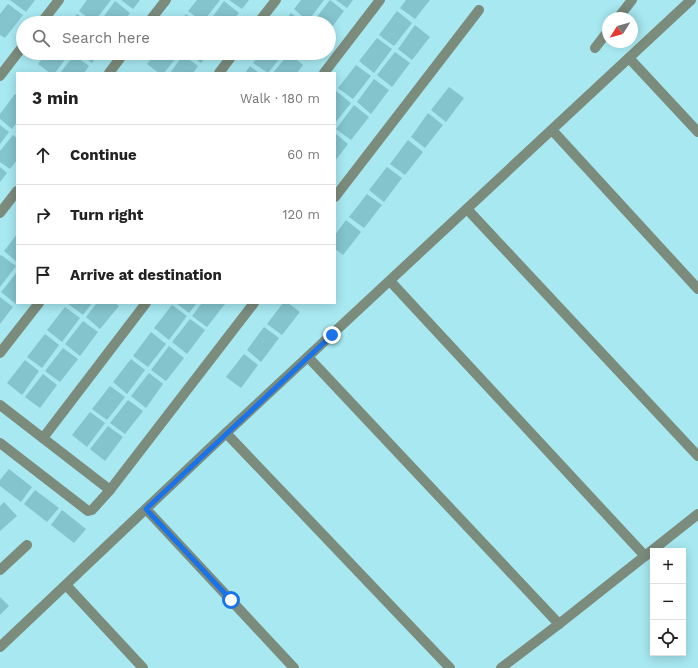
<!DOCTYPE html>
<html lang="en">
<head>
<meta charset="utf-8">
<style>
	:root { --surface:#fff; --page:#f2f2f2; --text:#222; --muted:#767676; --line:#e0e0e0 }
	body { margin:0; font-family:"Work Sans",sans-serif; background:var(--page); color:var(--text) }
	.controls { position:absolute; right:12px; bottom:12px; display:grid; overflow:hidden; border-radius:0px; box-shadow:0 2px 10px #0003 }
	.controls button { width:36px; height:36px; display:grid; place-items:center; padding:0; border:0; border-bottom:1px solid var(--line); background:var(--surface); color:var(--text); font:20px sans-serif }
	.compass { position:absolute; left:602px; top:12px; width:36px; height:36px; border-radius:50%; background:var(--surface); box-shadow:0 2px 10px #0003; rotate:233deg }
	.stop { position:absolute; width:12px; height:12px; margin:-9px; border:3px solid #1a73e8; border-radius:50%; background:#fff }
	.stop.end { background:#1a73e8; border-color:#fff; box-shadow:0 1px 4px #0008 }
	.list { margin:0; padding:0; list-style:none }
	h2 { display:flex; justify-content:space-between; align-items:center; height:52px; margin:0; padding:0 16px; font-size:17px }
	h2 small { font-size:13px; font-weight:400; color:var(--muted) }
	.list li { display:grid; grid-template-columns:26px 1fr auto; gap:12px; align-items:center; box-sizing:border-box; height:60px; padding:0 16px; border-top:1px solid var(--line) }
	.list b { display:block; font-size:15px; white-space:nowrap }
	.list em { font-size:13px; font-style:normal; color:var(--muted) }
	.icon { flex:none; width:22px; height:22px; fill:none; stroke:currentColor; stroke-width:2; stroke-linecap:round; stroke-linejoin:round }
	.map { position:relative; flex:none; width:698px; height:668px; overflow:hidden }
	.search { position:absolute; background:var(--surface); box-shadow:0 2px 10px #0003; left:16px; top:16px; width:320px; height:44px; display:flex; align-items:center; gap:10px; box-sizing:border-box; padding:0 14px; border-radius:22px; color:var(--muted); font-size:15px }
	.panel { position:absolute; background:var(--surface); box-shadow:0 2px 10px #0003; left:16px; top:72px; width:320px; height:232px; border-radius:0px }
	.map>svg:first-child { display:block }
	.building { fill:#84c4cd }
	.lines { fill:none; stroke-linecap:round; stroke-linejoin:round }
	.minor { stroke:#7b8b7c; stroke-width:10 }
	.route { stroke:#1a73e8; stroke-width:5 }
</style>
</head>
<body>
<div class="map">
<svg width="698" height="668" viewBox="0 0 698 668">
	<rect width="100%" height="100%" fill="#a7e8f1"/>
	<g class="building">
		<path d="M10,0h25l-9,12z"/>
		<path d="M87,0h24l-17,22 -15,-11z"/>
		<path d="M121,0h19l-7,9z"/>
		<path d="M197,0h23l-17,22 -15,-11z"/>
		<path d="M229,0h20l-7,9z"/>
		<path d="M301,0h23l-16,21 -14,-12z"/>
		<path d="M330,0l14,11 -15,20v-8h-17z"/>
		<path d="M336,0h17l-6,8z"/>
		<path d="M406,0h24l-15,19 -15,-11z"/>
		<path d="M115,1l15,12 -8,10h-23z"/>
		<path d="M224,1l15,12 -8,10h-23z"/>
		<path d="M8,4l15,11 -18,23 -5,-3v-21z"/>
		<path d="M397,11l15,12 -18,23 -15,-11z"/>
		<path d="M291,13l13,10h-21z"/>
		<path d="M77,14l12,9h-19z"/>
		<path d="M186,14l11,9h-18z"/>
		<path d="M415,25l15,12 -18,23 -14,-11z"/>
		<path d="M377,38l15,11 -18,24 -15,-12z"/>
		<path d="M395,52l15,11 -18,24 -15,-12z"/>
		<path d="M47,53h23l-15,20h-5l-12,-9z"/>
		<path d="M79,53h20l-7,10z"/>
		<path d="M156,53h24l-16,20h-5l-12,-9z"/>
		<path d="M188,53h20l-7,10z"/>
		<path d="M260,53h24l-16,20 -15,-10z"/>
		<path d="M289,53l14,12 -6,8h-24z"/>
		<path d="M295,53h17l-6,8z"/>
		<path d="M74,55l15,11 -5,7h-24z"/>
		<path d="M183,55l15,11 -5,7h-23z"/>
		<path d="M356,65l15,11 -18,23 -15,-11z"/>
		<path d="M250,66l9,7h-14z"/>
		<path d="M374,79l15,11 -18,24 -14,-12z"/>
		<path d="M449,87l15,11 -18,24 -15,-12z"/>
		<path d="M336,91l15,12 -16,20v-30z"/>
		<path d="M15,94l2,1v27l-5,7 -12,-10v-5z"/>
		<path d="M354,105l15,12 -18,23 -15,-11z"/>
		<path d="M428,113l15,12 -18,23 -14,-11z"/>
		<path d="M0,125l9,7 -9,12z"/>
		<path d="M335,133l13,11 -13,17z"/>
		<path d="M13,135l4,3v22l-7,9 -10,-7v-11z"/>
		<path d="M408,140l15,12 -18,23 -15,-11z"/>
		<path d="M0,167l7,6 -7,9z"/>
		<path d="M387,167l15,11 -18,24 -15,-12z"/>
		<path d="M367,194l15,11 -18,23 -15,-11z"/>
		<path d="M346,220l15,12 -18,23 -8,-6v-14z"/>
		<path d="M17,234v28l-13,-11z"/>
		<path d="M1,255l15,11 -16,21v-31z"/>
		<path d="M17,272v30l-1,2 -15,-12z"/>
		<path d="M0,297l13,10 -13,17z"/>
		<path d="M67,303h25l-9,12z"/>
		<path d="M97,303h18l4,3 -19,23 -14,-12z"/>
		<path d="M176,303h21l-8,10z"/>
		<path d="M202,303l23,1 -18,23 -15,-11z"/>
		<path d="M283,303h5l12,9 -18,23 -15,-11z"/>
		<path d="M172,305l15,11 -18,24 -15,-12z"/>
		<path d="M65,307l15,11 -18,24 -15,-12z"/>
		<path d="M190,319l15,11 -18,24 -15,-12z"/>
		<path d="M83,321l15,11 -18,24 -15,-12z"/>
		<path d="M264,327l15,11 -18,24 -14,-12z"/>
		<path d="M151,332l15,12 -18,23 -15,-11z"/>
		<path d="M45,334l14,11 -17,23 -15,-11z"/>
		<path d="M169,346l15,12 -18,23 -15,-11z"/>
		<path d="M63,348l15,11 -18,23 -15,-11z"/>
		<path d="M244,354l14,11 -17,23 -15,-11z"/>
		<path d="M131,359l14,11 -18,24 -14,-12z"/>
		<path d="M25,360l14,11 -17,24 -15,-12z"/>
		<path d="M149,373l14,11 -17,24 -15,-12z"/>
		<path d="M43,374l14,11 -17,23 -15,-11z"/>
		<path d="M110,386l15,11 -18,23 -15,-11z"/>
		<path d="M128,400l15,11 -18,23 -15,-11z"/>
		<path d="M90,412l15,11 -18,24 -15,-12z"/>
		<path d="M108,426l15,11 -18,24 -15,-12z"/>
		<path d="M9,469l23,18 -11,15 -21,-16v-6z"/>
		<path d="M35,490l24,18 -12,14 -23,-18z"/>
		<path d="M4,502l13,14 -17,15v-25z"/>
		<path d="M62,510l24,19 -12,14 -23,-18z"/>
		<path d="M0,597l9,9 -9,9z"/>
	</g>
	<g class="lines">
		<g class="minor">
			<path d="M618,18l14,-18"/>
			<path d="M41,23l18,-23"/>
			<path d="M148,23l18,-23"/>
			<path d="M258,23l18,-23"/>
			<path d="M595,48l13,-17"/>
			<path d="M629,58l69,74"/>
			<path d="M109,73l15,-20"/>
			<path d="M219,73l15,-20"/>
			<path d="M324,73l56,-73"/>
			<path d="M0,76l23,-30"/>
			<path d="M552,130l146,159"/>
			<path d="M335,197l144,-187"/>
			<path d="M467,209l231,247"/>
			<path d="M0,213l17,-22"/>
			<path d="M390,281l255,275"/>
			<path d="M0,353l39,-50"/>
			<path d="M308,357l251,267"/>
			<path d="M0,405l110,85"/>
			<path d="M226,433l224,235"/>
			<path d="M43,438l103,-135"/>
			<path d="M0,443l88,68 4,-1 18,-20 144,-187"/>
			<path d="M146,509l148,159"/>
			<path d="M0,570l27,-25"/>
			<path d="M66,585l77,83"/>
			<path d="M0,647l226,-214 465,-433"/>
			<path d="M501,668l58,-44 139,-110"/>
		</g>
	</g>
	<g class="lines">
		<path class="route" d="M231,600l-85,-91 186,-174"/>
	</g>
</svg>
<div class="controls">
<button>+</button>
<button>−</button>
<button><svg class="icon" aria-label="locate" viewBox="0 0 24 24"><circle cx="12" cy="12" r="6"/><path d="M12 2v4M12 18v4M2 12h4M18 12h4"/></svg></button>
</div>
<svg class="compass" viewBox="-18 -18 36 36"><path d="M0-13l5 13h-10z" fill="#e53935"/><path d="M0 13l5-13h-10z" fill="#767676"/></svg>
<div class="stop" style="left:231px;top:600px"></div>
<div class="stop end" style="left:332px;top:335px"></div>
<div class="search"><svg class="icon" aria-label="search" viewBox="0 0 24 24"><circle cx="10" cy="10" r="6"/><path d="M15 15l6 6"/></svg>Search here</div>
<section class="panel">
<h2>3 min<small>Walk · 180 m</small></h2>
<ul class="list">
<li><svg class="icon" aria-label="ahead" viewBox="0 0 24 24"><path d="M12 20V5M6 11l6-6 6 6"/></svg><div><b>Continue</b></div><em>60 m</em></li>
<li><svg class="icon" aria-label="right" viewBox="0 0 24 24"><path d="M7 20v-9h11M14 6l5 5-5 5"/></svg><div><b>Turn right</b></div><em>120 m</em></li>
<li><svg class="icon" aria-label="arrive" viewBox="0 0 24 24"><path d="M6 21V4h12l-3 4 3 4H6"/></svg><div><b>Arrive at destination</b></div></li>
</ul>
</section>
</div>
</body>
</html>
